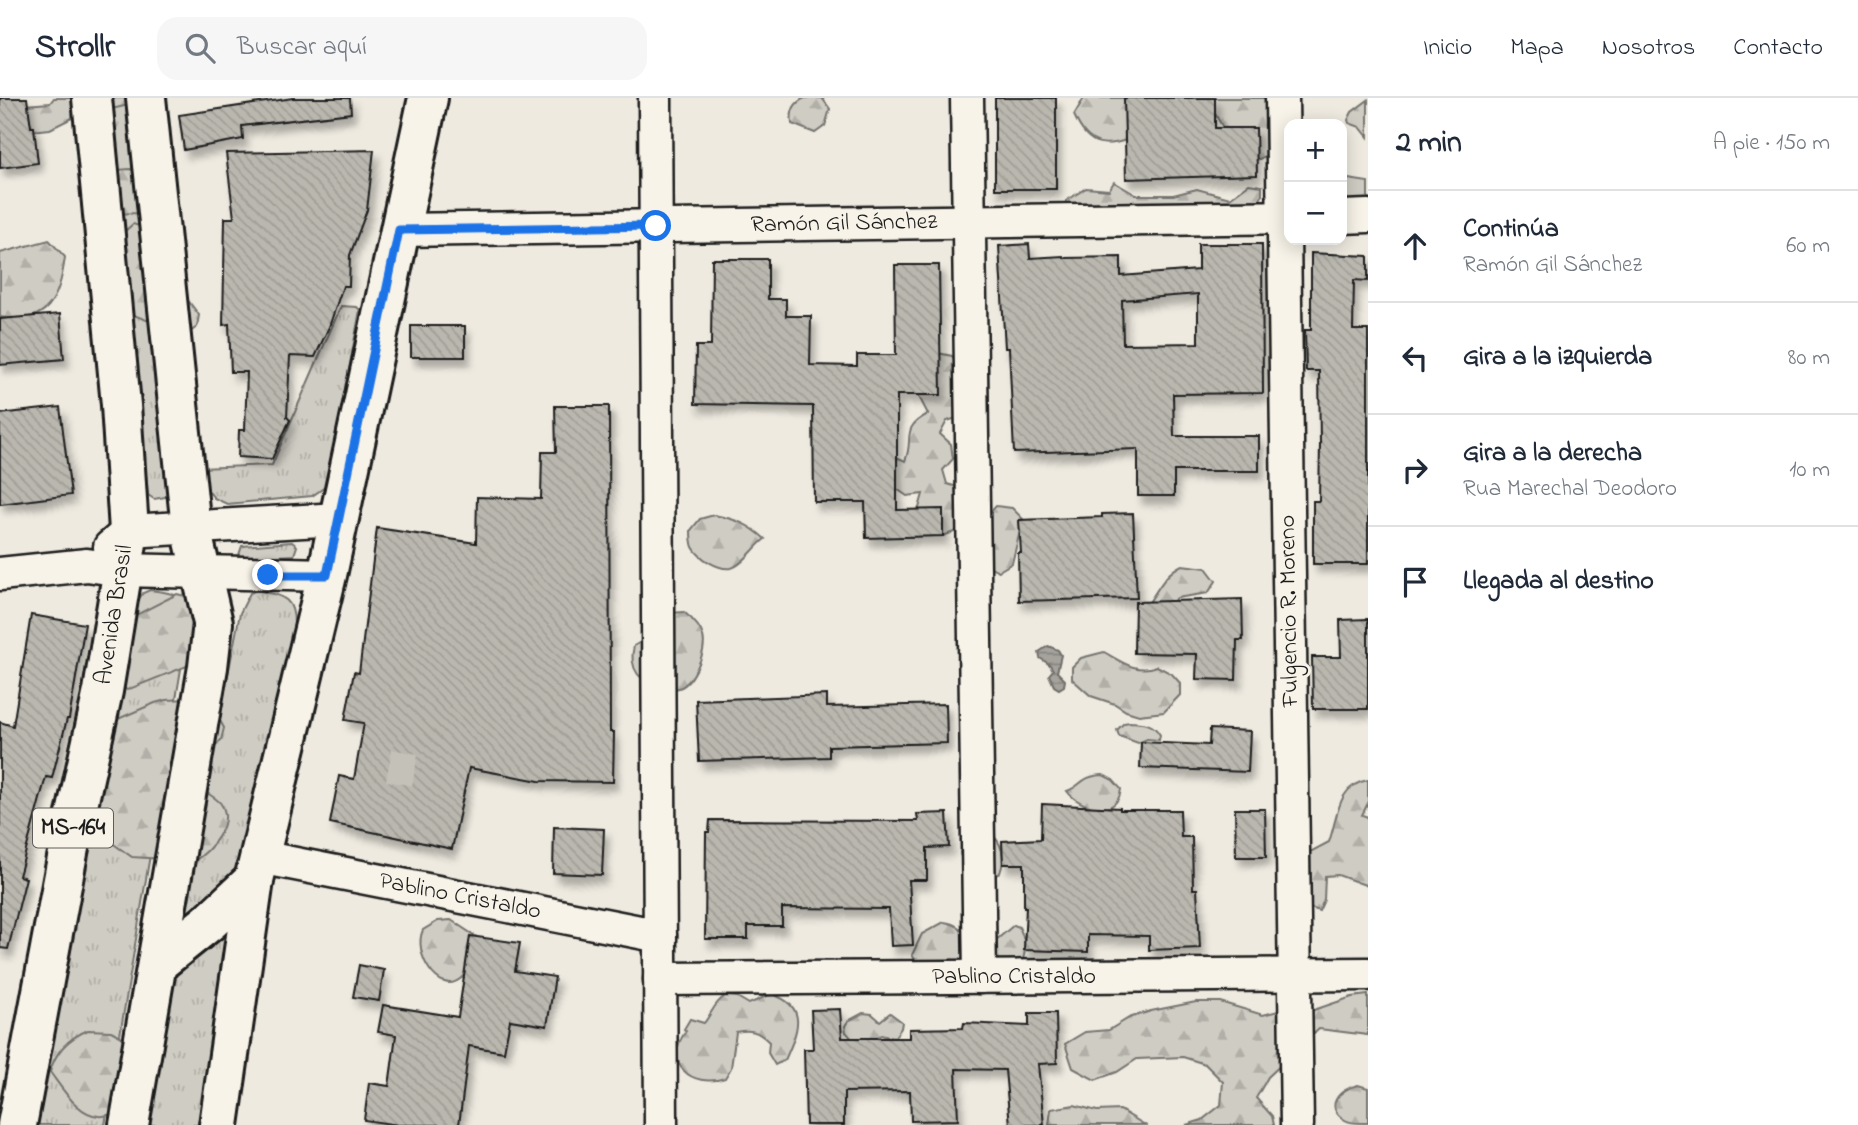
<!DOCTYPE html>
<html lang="es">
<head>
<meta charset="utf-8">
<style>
	:root { --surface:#fff; --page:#f6f6f7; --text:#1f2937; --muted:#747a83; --line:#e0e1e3 }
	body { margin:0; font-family:"Indie Flower",sans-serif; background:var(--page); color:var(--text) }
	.controls { position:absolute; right:21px; top:21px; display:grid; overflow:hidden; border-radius:14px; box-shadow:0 4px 18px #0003 }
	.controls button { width:63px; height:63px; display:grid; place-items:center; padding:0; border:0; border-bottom:2px solid var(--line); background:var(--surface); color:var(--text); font:35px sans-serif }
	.stop { position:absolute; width:21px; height:21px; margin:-16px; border:5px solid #1a73e8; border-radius:50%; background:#fff }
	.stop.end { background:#1a73e8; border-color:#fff; box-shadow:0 2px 7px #0008 }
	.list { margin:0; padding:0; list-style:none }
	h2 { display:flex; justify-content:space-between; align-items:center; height:91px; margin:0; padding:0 28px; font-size:30px }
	h2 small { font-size:23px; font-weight:400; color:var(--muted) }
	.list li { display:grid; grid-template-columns:46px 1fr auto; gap:21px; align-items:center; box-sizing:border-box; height:112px; padding:0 28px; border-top:2px solid var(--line) }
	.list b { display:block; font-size:26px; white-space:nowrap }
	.list p { margin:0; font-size:23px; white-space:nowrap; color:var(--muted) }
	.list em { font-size:23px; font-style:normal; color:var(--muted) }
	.icon { flex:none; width:38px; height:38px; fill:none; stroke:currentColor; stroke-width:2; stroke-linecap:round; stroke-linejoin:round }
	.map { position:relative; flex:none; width:1368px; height:1027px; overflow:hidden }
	header { display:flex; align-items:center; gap:42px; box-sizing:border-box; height:98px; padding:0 35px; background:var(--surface); border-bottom:2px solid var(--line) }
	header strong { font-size:33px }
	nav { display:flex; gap:38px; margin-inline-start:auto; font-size:24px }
	.search { width:490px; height:63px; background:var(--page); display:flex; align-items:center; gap:18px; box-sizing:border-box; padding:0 24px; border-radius:21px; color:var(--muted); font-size:26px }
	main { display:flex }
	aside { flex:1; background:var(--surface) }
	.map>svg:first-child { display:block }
	.grass { fill:url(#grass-tufts); stroke:#767470; stroke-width:2 }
	.forest { fill:url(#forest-firs); stroke:#767470; stroke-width:2 }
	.water { fill:url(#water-rules); stroke:#6f6d69; stroke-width:2 }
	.building { fill:url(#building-back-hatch); stroke:#1c1c1c; stroke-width:2; fill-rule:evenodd; filter:url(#shadow) }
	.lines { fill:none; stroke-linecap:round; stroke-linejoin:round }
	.minor-tunnel { stroke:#c4c1b9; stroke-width:32; stroke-dasharray:32 16; stroke-linecap:butt }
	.minor-casing { stroke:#1c1c1c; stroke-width:37 }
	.major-casing { stroke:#1c1c1c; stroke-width:44 }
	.minor { stroke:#f7f3e8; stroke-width:32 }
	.major { stroke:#f7f3e8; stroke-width:38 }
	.route { stroke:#1a73e8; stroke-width:9 }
	.labels { text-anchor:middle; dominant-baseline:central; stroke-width:6; stroke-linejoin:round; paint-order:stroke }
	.shield { fill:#f7f3e8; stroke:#5e5c59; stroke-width:2 }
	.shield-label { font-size:23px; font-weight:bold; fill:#1c1c1c }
	.street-label { font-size:24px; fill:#1c1c1c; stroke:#f7f3e8 }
</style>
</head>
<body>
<header>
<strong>Strollr</strong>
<div class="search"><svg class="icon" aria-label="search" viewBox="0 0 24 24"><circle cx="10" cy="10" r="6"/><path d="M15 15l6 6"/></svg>Buscar aquí</div>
<nav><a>Inicio</a><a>Mapa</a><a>Nosotros</a><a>Contacto</a></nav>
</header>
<main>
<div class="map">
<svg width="1368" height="1027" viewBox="0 0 1368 1027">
	<defs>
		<pattern id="grass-tufts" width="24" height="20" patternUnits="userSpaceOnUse" patternTransform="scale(1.75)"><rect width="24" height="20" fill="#cfccc3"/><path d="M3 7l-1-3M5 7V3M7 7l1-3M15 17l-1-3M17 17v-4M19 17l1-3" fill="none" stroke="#b1afa7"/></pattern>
		<pattern id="forest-firs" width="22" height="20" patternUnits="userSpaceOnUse" patternTransform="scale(1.75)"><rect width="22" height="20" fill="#cfccc3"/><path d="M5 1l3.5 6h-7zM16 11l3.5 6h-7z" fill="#b1afa7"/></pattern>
		<pattern id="water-rules" width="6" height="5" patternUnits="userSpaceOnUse" patternTransform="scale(1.75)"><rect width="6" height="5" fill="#a6a39d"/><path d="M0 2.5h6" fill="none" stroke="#86847f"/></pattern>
		<pattern id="building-back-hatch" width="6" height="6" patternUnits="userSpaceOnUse" patternTransform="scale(1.75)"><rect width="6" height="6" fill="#bab7af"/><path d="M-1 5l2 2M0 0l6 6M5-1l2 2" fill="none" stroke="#9f9d96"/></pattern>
		<filter id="shadow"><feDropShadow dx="4.5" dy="8" stdDeviation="3.5" flood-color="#0004"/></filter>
	</defs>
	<rect width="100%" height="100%" fill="#eeeae0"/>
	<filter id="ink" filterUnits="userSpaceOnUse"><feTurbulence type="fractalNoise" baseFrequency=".0143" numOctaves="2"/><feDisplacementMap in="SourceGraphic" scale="14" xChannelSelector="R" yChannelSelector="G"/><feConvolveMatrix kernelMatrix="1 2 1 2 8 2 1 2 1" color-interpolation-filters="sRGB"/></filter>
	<g filter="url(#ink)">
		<g class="grass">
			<path d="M110,0h15l44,394 -4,5 -11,2 -6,-4z"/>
			<path d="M341,208l16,1 3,3 -31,168 -4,9 -13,9 -85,8 -13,-6 -11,-14 -2,-16 71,-3z"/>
			<path d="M292,444l5,4 -3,9 -51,3 -4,-3 3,-9z"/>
			<path d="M150,492c23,3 30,2 40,25l-85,510h-69l98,-519 9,-13z"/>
			<path d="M257,492c26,6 38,7 37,37l-48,232 -7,12 -52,48 -6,-4 59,-302 10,-20z"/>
			<path d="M231,825l-30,202h-55l27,-148z"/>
		</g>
		<g class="forest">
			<path d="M54,0h90l-3,4 -25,6h-24l-42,21 -50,5v-27l50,-4z"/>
			<path d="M805,0h17l8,11 -5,17 -10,7 -23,-9c-2,-12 1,-21 13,-26z"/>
			<path d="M1084,0h40l13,39c-31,10 -48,13 -63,-22z"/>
			<path d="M1214,0h70c-4,18 -6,62 -31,62 -7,-1 -16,-5 -22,-7 -2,-8 -4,-16 -7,-23 -5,-11 -13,-18 -10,-32z"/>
			<path d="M1368,2v37l-8,-10 -11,-4 -1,-3 4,-8z"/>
			<path d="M130,71l23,9 -3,31 -12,4 -23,1 3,-44z"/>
			<path d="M1342,80l26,4v38l-26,12z"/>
			<path d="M1114,84l22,13h37l24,-6 33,9 19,-14 13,2v10l-13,22 -181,-5 -2,-12 20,-13 23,2z"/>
			<path d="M133,126l24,8 27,63 15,20 -2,12 -11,8 -63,-24 -8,-71z"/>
			<path d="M49,142l16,17c-5,41 -17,69 -65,60v-64z"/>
			<path d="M938,255l14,3 13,20 -2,40 -16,5 -7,13 11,10 2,15 -10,11 4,14 14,4 25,29 10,-11 16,2 11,11 -11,44 -13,8c-21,-8 -25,-26 -42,-40l-14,5 -18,-2 -10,-12 8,-28 -16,2 -13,-9 3,-30 8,4c10,-23 -6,-32 23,-47l-14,-27z"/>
			<path d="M714,417c21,4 35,9 51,24 -10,7 -23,27 -34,29 -13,2 -32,-10 -38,-21 -2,-5 -2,-12 -2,-17l9,-11z"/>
			<path d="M1182,467l24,3 10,13 -8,12 -31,5 -22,20 -11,-9c13,-16 19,-35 38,-44z"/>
			<path d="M177,496l12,3 18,61 -80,32 -10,-6 11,-61 8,-8z"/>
			<path d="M684,514c22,18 25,30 13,56 -4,8 -9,17 -18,20 -5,2 -11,0 -16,-1 -23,-2 -35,-19 -29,-41l20,-12 16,-21z"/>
			<path d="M1104,554c18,10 33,22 53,14l15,8 8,9v12l-16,17 -25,3 -13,-4 -11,-7 -24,-8 -19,-17v-12l9,-9z"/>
			<path d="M189,601l29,18 6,11 -3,12 -15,17 -3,33c5,4 15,9 18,14 14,20 -12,48 -27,57l-62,-4 -24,-17 -9,-10 -11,-30 23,-78 44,-19 11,-3z"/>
			<path d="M1130,624c12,1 23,0 30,13l-1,5 -12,-1 -9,4 -19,-7 -2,-6 7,-7z"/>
			<path d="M1103,677l10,5 8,9c-3,31 -42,19 -54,2 14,-4 13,-15 36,-16z"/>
			<path d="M1368,682v23l-6,12 6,2v69l-30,-11 -13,1 -1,24 -5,11 -11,-4v-54l21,-11c9,-25 8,-57 39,-62z"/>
			<path d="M990,734c12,11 16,25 10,41l-6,3c-10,-5 -46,-15 -30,-31 6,-6 19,-10 26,-13z"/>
			<path d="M451,822l27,18c-4,13 -7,32 -18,41 -21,17 -48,-26 -37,-49l15,-9z"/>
			<path d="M944,824c24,3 26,24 16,41l-41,2 -7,-10 10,-21z"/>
			<path d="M1014,827l5,2c6,12 9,24 2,36h-25l-4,-5 3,-17z"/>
			<path d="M771,896c38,12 27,37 14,66l-10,5 -7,-12 1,-11c-11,-11 -18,-13 -33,-10l-5,36 -6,10c-34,11 -63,-15 -39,-47l-2,-2 6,-10 14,4c8,-10 10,-20 21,-27l12,1 12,7z"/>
			<path d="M1368,897v40l-49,-6 -51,48 -12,21 16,18 2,9h-88l16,-5 19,-15 2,-23 -18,-18 -22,-7 -46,2 -20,13 -22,8 -22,-12 -8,-24 20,-12 24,-2 20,-12 22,-7 45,-9h24l43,13 23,-6 22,3 44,-15z"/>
			<path d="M863,915l9,1 8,7 10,-8 12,9 -1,6 -7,10 -13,-3 -5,3 -22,3 -8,-9 -1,-6 3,-5z"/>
			<path d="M88,932l23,1 22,12 6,59c-11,5 -25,13 -36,14 -23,3 -41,-28 -53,-44 5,-20 19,-34 38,-42z"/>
			<path d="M1358,987l10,3v35c-8,0 -16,1 -23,-3 -22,-13 -6,-31 13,-35z"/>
			<path d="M1074,1007l23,6 23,-1 25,15h-96l2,-16z"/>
		</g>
		<path class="water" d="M1048,548l10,4 3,5 -4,17 8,8 -1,6 -5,3 -5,-3 -5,-11 4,-5 -3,-5 -10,-7 -1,-6z"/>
		<g class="building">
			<path d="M0,0h27l4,29h3l4,36 -38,5z"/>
			<path d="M293,0h57l1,15 -109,13 1,13 -59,11 -5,-35z"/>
			<rect x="995" y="0" width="61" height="91"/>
			<path d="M1124,0h91v30h41l1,47 -131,4z"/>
			<path d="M374,52l-7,60 -17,45 -1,31h-6l-14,41 -14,30 -25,-1 -3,61 3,3 -18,39 -34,-2 1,-27h6l2,-58h-16l-2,-48 -6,1 2,-107h9l-8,-65z"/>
			<path d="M1029,146l1,14 33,-2 1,2 57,-1v19l77,-6v-26h64l1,149 -90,1 1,42h85v35h-85v25h-36v-47l-124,4 -5,-105h-4l-6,-102zM1198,196v49l-75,1 -1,-44z"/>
			<path d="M1311,155l57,3v25l-14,-1 -1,50h15v234h-55v-63h6l1,-57 -1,-73h-13l-1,-41h6z"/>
			<path d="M712,161h56v40h18v17h25l-1,49 47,1v-11h39l-1,-90h44l2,130h-44v115l46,-1v27l-77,2 -1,-36h-51l-1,-96 -118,-2 1,-58h15z"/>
			<path d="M60,216l4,45 -64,6v-46z"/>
			<rect x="411" y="228" width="54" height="31"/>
			<path d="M555,308h54l1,326h4l-1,50 -74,-1 -70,-13 -17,81 -122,-26 9,-47 15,3 10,-56 -19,-3 9,-48 5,1 18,-145 99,15 1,-46 64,2 1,-47h14z"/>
			<path d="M60,309l11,88 -71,9v-90z"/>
			<path d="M1133,415l4,85 -118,3 -1,-48h3l-2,-33 83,-3v-3z"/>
			<path d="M1242,501l1,41h-6l-1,40 -40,-1 1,-25 -63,-1 1,-51z"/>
			<path d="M31,517l54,9 -16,95h-2l-15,59 -6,-1 -27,99 7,2 -18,71 -8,-1v-226l13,4z"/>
			<path d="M1368,521v90h-55l-1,-52h29l-1,-37z"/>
			<path d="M827,597v12l119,-3 1,39 -118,3v11l-130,4 -3,-61z"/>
			<path d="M1210,631l40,2 -2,41 -108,-4 1,-26 68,3z"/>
			<path d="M1042,706l78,4v2h60l1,27h11l1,52h4l3,59 -51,2v-14l-61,-1v17l-64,-2 2,-43h-2v-43h-21l-1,-23 39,-2z"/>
			<path d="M1235,711h30l1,48h-30z"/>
			<path d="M947,715l2,34 -22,1v32h-18l4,65 -22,1 -2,-37 -107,-1v18h-34v13h-43l1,-107h3l1,-12 208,1 -1,-7z"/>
			<path d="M554,729l50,2 -2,46 -49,-2z"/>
			<path d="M470,838l50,7 -5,28 40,6 -8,49 -37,-6 -6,32 -35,-6 -10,79h-61l-34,-5 5,-37 20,3 7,-51 -18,-3 5,-27 75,12z"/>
			<path d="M359,867l25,5 -5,31 -26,-4z"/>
			<path d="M840,911l2,29h67v-9l54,-1 1,-5 65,3v-13h27l1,50 -19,1 6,61h-34l-5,-55 -49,-1 2,51 -47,1 -1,-30 -66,1v33h-38l-2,-76h9l-2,-39z"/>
		</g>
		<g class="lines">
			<path class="minor-tunnel" d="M389,667l26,5"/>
			<defs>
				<g id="minor">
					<path d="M655,0l6,1027"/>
					<path d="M967,0l13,879"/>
					<path d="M1282,0l15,1027"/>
					<path d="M1342,119l26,-1"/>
					<path d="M399,132l890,-13"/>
					<path d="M110,449l19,-16 210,-12"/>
					<path d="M0,476l87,-9 35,5 205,5"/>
					<path d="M260,759l400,79"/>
					<path d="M660,881l708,-5"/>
				</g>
				<g id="major">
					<path d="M158,865l51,-41 45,-42"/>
					<path d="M17,1027l54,-288 32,-146 26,-160 -8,-126 -29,-307"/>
					<path d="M129,1027l79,-458 5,-44 -22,-95 -45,-430"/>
					<path d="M219,1027l35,-245 73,-305 101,-477"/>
				</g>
			</defs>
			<use href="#minor" class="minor-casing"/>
			<use href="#major" class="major-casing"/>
			<use href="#minor" class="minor"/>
			<use href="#major" class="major"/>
		</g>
	</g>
	<g class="lines" filter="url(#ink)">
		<path class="route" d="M268,477h59l72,-345 257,-4"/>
	</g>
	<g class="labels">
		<rect class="shield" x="33" y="710.5" width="80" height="39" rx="5"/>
		<g class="shield-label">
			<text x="73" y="730">MS-164</text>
		</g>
		<g class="street-label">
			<text transform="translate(844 126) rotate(-1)">Ramón Gil Sánchez</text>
			<text transform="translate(1290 513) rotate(-91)">Fulgencio R. Moreno</text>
			<text transform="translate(115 517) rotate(-81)">Avenida Brasil</text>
			<text transform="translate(460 799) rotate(11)">Pablino Cristaldo</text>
			<text x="1014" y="879">Pablino Cristaldo</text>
		</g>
	</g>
</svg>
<div class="controls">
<button>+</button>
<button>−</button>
</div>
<div class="stop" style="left:656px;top:128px"></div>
<div class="stop end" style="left:268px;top:477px"></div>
</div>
<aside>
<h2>2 min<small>A pie · 150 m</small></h2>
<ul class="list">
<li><svg class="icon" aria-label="ahead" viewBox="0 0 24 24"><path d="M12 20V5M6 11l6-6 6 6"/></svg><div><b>Continúa</b><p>Ramón Gil Sánchez</p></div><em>60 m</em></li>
<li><svg class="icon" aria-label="left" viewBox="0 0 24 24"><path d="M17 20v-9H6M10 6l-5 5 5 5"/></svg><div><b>Gira a la izquierda</b></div><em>80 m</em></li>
<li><svg class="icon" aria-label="right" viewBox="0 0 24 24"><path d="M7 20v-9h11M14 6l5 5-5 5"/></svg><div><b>Gira a la derecha</b><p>Rua Marechal Deodoro</p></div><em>10 m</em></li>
<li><svg class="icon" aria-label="arrive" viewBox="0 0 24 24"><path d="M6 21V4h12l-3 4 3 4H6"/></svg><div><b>Llegada al destino</b></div></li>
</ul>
</aside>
</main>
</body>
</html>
